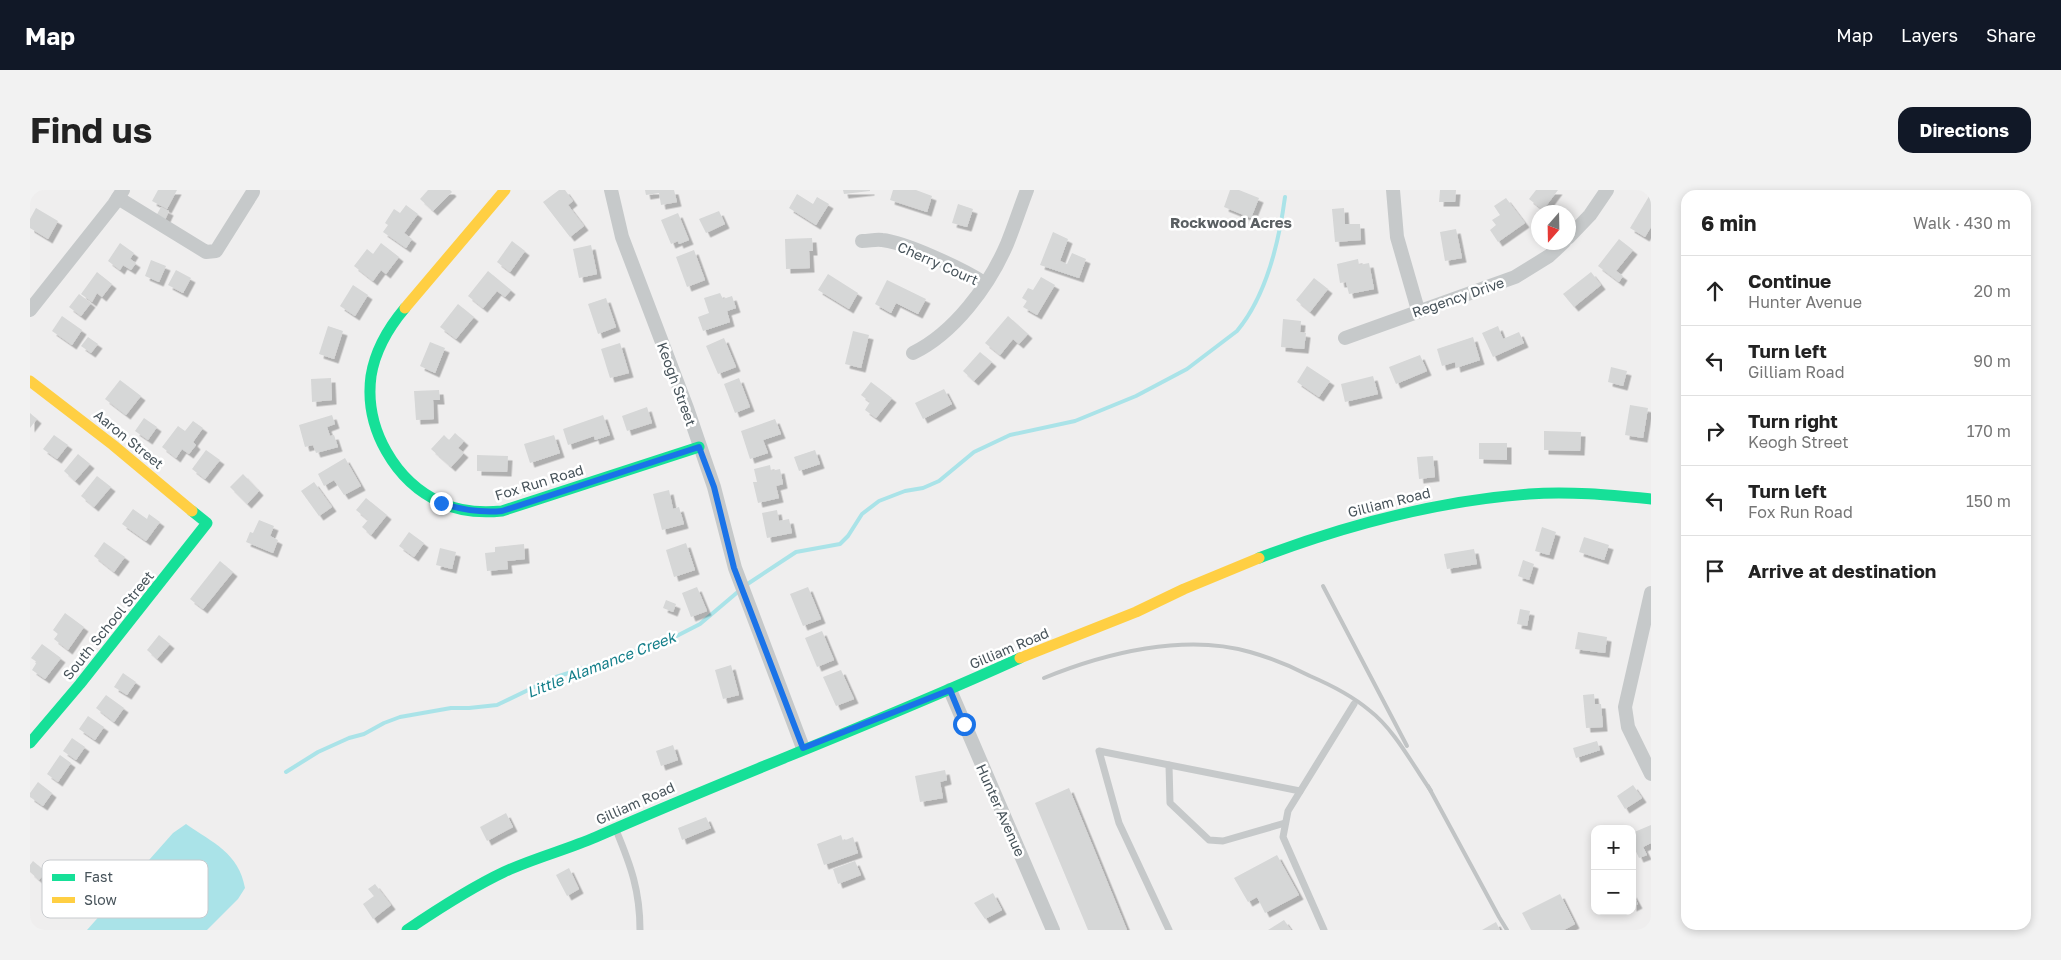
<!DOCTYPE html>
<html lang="en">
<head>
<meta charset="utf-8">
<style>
	:root { --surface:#fff; --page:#f2f2f2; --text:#222; --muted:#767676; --line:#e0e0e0; --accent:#111827 }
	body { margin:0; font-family:"Golos Text",sans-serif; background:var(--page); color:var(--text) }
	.controls { position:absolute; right:15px; bottom:15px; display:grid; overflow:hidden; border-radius:10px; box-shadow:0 2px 8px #0003 }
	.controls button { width:45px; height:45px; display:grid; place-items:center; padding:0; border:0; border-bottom:1px solid var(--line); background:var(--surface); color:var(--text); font:25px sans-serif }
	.compass { position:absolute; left:1501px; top:15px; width:45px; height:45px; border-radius:50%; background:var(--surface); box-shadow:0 2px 8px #0003; rotate:200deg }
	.stop { position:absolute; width:15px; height:15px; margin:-11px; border:4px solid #1a73e8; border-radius:50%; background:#fff }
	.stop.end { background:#1a73e8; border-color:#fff; box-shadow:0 1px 5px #0008 }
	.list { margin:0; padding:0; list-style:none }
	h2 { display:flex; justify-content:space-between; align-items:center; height:65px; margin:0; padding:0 20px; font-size:21px }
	h2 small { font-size:16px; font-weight:400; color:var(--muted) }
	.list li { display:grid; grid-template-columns:32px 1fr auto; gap:15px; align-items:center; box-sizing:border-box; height:70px; padding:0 20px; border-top:1px solid var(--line) }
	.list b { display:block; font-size:19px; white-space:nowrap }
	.list p { margin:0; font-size:16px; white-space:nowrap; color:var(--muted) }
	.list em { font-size:16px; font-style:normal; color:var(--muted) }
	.icon { flex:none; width:28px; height:28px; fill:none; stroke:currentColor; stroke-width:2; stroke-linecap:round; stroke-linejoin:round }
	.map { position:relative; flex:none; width:1621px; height:740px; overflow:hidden; border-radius:15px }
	header { display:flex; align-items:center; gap:30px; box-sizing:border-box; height:70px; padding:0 25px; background:var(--accent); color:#fff }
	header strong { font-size:24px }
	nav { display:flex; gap:28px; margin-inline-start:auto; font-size:18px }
	.intro { display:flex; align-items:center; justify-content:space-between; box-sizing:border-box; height:120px; padding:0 30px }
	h1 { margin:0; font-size:35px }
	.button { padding:12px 22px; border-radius:15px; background:var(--accent); color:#fff; font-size:18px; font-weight:700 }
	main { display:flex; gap:30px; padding:0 30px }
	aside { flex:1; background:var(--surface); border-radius:15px; box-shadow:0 2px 8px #0003 }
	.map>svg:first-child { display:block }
	.water { fill:#aae3e8 }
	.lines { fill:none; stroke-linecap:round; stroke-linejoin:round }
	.stream { stroke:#aae3e8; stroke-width:4 }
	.building { fill:#d6d7d7; filter:url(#shadow) }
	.lane { stroke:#c6c9ca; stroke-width:7 }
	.street { stroke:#c6c9ca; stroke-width:14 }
	.fast { stroke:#16e098; stroke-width:11 }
	.slow { stroke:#ffcf43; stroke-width:11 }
	.rail { stroke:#c1c4c5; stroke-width:4 }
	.route { stroke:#1a73e8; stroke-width:6 }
	.labels { text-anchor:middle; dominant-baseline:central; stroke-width:5; stroke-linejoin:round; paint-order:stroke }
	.street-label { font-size:14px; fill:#47535a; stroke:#fff }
	.neighbourhood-label { font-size:15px; font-weight:bold; fill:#5a5f62; stroke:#fff }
	.water-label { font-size:15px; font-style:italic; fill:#147f8a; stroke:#fff }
	.key { fill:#fff; stroke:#c8cbce; stroke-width:1 }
	.key-label { font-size:14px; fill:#47535a }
</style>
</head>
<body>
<header>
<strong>Map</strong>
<nav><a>Map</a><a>Layers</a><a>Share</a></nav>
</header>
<div class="intro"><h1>Find us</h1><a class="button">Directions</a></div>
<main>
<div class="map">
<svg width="1621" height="740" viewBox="0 0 1621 740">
	<defs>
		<filter id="shadow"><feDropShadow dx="4.5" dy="4.5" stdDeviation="0" flood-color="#0004"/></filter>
	</defs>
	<rect width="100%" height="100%" fill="#efeeee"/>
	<path class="water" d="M156,634c27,19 53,29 59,64l-7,11 -31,31h-120l86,-97z"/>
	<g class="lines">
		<path class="stream" d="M256,582l32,-20 31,-14 15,-4 20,-11 16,-6 51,-9h18l28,-3 56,-27 112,-36 35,-18 46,-39 50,-33 44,-8 8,-8 14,-22 17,-13 26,-10 18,-3 16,-7 35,-29 36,-17 65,-14 61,-25 51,-27 50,-38c30,-36 42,-89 48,-134"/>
	</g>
	<g class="building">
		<path d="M128,0h19l-10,19 -15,-8z"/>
		<path d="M398,0h22l2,2 -19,19 -13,-12z"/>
		<path d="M529,0h6l8,11 -5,4 16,21 -14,11 -27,-35z"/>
		<path d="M615,0h29l3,12 -16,3 -2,-12 -13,2z"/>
		<path d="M813,0h27v1l-26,3z"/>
		<path d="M863,0h23l16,6 -5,16 -37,-12z"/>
		<path d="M1200,0h9l20,8 -8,20 -27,-11z"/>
		<path d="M1410,0h16l-1,12h-16z"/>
		<path d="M1506,0h22l-15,20 -14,-11z"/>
		<path d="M1621,3v34l-6,10 -15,-9z"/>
		<path d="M767,4l16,10 4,-7 12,7 -13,21 -27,-17z"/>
		<path d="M1476,8l19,25 -27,19 -8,-12 6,-5 -4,-5 8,-5 -6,-9z"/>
		<path d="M928,14l15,5 -6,18 -15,-4z"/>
		<path d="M376,15l12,9 -14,19 8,6 -6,9 -23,-16 5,-7 -3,-2 9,-14 6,4z"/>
		<path d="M131,17l8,4 -5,11 -9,-4z"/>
		<path d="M6,18l22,13 -10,18 -18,-11v-9z"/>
		<path d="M1314,18l1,16h15l1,16 -26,2 -3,-33z"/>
		<path d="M689,21l6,13 -19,9 -7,-14z"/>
		<path d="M648,23l11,27 -10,4 -1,-3 -7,3 -10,-24z"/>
		<path d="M1426,39l6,29 -17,3 -5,-29z"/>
		<path d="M1023,42l15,7 -8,22 7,3 5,-11 14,6 -7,19 -39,-13z"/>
		<path d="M782,48l1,13h-4l1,17 -24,1 -1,-30z"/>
		<path d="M1589,49l14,11 -17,21 7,5 -4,6 -21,-16z"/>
		<path d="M482,51l13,10 -15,21 -13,-10z"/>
		<path d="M90,53l14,10 -4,6 6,4 -5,7 -8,-5 -3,5 -12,-9z"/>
		<path d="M351,53l18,14 -13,17 -5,-4 -8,11 -19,-15 13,-17 6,5z"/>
		<path d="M561,55l6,29 -18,4 -6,-29z"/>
		<path d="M664,60l11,30 -18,7 -11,-30z"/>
		<path d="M1328,69l1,6 10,-2 5,26 -25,5 -3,-12 -6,1 -3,-19z"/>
		<path d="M121,70l15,6 -7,16 -14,-6z"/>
		<path d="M146,80l15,8 -8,15 -15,-8z"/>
		<path d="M458,81l23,19 -6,7 -8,-6 -14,17 -15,-12z"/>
		<path d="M67,82l15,12 -10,13 -5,-4 -5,9 -11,-8z"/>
		<path d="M1561,82l10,13 -27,22 -11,-13z"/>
		<path d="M798,84l30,19 -9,16 -31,-19z"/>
		<path d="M1011,87l14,8 -18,30 -14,-8 4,-6 -5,-3 6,-10 5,2z"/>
		<path d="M1284,88l14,11 -18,23 -14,-12z"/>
		<path d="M857,90l39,19 -8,15 -22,-11 -5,10 -16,-9z"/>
		<path d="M323,95l15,10 -13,21 -15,-10z"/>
		<path d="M690,103l3,6 9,-3 4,12 -9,3 3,11 -27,9 -5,-14 11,-4 -5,-15z"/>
		<path d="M49,104l12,9 -10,13 -12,-9z"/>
		<path d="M576,108l10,29 -18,7 -10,-30z"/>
		<path d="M428,114l16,13 -18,22 -16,-12z"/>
		<path d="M32,126l20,14 -10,15 -20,-14z"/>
		<path d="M978,126l20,18 -9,10 -6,-5 -13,16 -15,-12z"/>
		<path d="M1253,129l18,2 -1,11 6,1 -2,16 -23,-2z"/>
		<path d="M298,136l15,5 -9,28 -15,-5z"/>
		<path d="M1468,136l5,13 16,-7 5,11 -31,14 -11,-24z"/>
		<path d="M823,141l16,4 -8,33 -16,-4z"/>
		<path d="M58,147l10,7 -7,9 -10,-7z"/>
		<path d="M1443,147l7,23 -24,8 -1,-6 -13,4 -5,-17z"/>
		<path d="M694,148l12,29 -18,7 -12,-28z"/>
		<path d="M400,152l15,6 -10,25 -15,-7z"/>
		<path d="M590,153l9,30 -19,5 -9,-29z"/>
		<path d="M950,162l12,10 -18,19 -11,-10z"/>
		<path d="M1390,165l7,16 -31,13 -7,-17z"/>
		<path d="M1277,176l23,15 -11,16 -22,-15z"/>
		<path d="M1581,177l16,4 -4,15 -15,-4z"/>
		<path d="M1343,186l5,18 -33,8 -4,-18z"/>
		<path d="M301,188l1,22 -20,2 -1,-23z"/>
		<path d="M709,188l11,29 -15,6 -11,-29z"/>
		<path d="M90,190l21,16 -15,19 -21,-16z"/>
		<path d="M841,192l21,16 -16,20 -11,-8 5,-8 -9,-7z"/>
		<path d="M914,199l8,15 -29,15 -8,-16z"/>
		<path d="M409,200l1,10h-7l1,19 -18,1 -2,-29z"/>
		<path d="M1600,215l18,3 -5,30 -18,-3z"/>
		<path d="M617,217l5,16 -25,8 -5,-15z"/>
		<path d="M0,223l7,6 -7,9z"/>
		<path d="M302,225l3,9 -8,3 3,9 4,-1 4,12 -22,6 -3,-8 -8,2 -6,-22z"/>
		<path d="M573,225l7,20 -15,5 -1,-4 -26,9 -5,-16z"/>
		<path d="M114,228l13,9 -9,13 -13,-9z"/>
		<path d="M745,229l6,15 -18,6 5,13 -18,6 -9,-28z"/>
		<path d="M163,231l10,7 -10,14 3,3 -7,9 -7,-5 -6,9 -14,-11 16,-21 7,5z"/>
		<path d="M1514,241l37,1 -1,19 -36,-1z"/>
		<path d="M425,243l9,8 -6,7 6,5 -13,14 -20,-18 13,-14 5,5z"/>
		<path d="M24,245l14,10 -11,14 -14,-10z"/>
		<path d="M524,245l6,18 -30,10 -6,-19z"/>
		<path d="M1449,253h28v17l-28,-1z"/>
		<path d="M176,260l14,10 -15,19 -13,-10z"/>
		<path d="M785,260l5,14 -21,7 -5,-14z"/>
		<path d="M48,264l12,10 -15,17 -11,-10z"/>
		<path d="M447,265l31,1 -1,16 -30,-1z"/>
		<path d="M1403,266l2,21 -16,2 -2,-22z"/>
		<path d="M315,268l16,28 -17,9 -10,-15 -10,6 -6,-12z"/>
		<path d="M740,275l1,6 9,-2 3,15 -7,2 3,12 -21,5 -5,-21h4l-3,-13z"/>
		<path d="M213,284l16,17 -12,13 -17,-17z"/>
		<path d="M67,286l14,11 -17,20 -13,-11z"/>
		<path d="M284,292l18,25 -13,9 -18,-25z"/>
		<path d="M639,300l4,19 6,-2 5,17 -22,6 -9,-36z"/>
		<path d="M336,308l21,17 -16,20 -9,-8 6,-7 -12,-10z"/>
		<path d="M103,319l14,10 2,-5 11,8 -14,19 -24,-17z"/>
		<path d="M747,320l2,11 10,-2 3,14 -25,5 -5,-25z"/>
		<path d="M229,330l15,6 -4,10 8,4 -5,13 -27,-11 4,-10 3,1z"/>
		<path d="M1512,337l14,5 -7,23 -14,-4z"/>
		<path d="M379,342l15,11 -10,14 -15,-11z"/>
		<path d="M1554,347l25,8 -5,15 -25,-8z"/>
		<path d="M74,352l21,15 -11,15 -20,-16z"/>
		<path d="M656,353l9,27 -21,7 -8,-27z"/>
		<path d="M494,354l1,15 -18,2 1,8 -21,2 -2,-18 10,-1v-5z"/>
		<path d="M410,358l16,4 -4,17 -16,-4z"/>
		<path d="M1444,359l3,15 -30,5 -3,-15z"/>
		<path d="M1493,370l11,4 -5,16 -11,-4z"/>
		<path d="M190,371l13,11 -30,37 -13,-10z"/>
		<path d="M667,397l10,24 -16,6 -9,-24z"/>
		<path d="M778,397l13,32 -18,7 -13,-32z"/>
		<path d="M636,410l10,4 -3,8 -10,-4z"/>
		<path d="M1490,419l10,2 -3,15 -10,-2z"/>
		<path d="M35,423l19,14 -16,23 -14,-11 4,-5 -5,-4z"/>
		<path d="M792,441l12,29 -17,7 -12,-29z"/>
		<path d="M1548,442l29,5 -2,16 -30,-4z"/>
		<path d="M129,445l11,9 -13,15 -10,-9z"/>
		<path d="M12,454l19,14 -16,21 -13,-9 5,-8 -6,-4z"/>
		<path d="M701,475l8,30 -16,4 -8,-29z"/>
		<path d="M811,480l13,29 -18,7 -13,-29z"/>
		<path d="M93,483l13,9 -9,13 -13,-8z"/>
		<path d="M1564,504l1,10h6l2,23 -17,1 -3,-33z"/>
		<path d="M76,505l18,13 -10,14 -18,-14z"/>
		<path d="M58,526l16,11 -9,13 -16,-11z"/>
		<path d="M42,548l13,9 -9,13 -13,-9z"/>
		<path d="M1567,551l3,9 -24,8 -3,-10z"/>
		<path d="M643,555l5,15 -17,6 -5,-15z"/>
		<path d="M30,565l11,8 -13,19 -11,-8z"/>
		<path d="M915,580l2,10 -7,2 3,16 -23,4 -5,-26z"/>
		<path d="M8,592l14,11 -9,13 -13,-9v-4z"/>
		<path d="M1603,595l9,13 -17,11 -8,-13z"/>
		<path d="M1039,598l58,142h-39l-53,-127z"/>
		<path d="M476,623l7,14 -26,14 -7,-14z"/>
		<path d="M676,627l5,11 -29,12 -4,-12z"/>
		<path d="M1621,635v18l-8,4 4,8 -8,3 -7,-15v-10z"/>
		<path d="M811,645l2,6 10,-4 5,16 -34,12 -7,-21z"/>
		<path d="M1247,665l22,40 -34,18 -8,-16 -9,5 -14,-24z"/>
		<path d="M3,671l13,11 -7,8 -9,-8v-7z"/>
		<path d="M825,671l6,14 -23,9 -5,-15z"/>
		<path d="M539,678l10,21 -12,7 -11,-21z"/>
		<path d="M345,694l16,21 -18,14 -10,-15 11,-8 -6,-7z"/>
		<path d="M963,703l9,17 -17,9 -11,-16z"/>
		<path d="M1602,703l6,11 -6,3z"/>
		<path d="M1530,704l15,30 -11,6h-33l-9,-17z"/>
		<path d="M1254,730l7,10h-23z"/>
		<path d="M1466,732l4,8h-18z"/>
	</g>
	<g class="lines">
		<g class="lane">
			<path d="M1139,575l1,38 39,37 14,1 62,-18"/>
			<path d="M586,640c15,36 24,61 24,100"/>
			<path d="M1139,740l-50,-107 -20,-72 201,40"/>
			<path d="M1294,740l-41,-93 5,-26 66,-107"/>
		</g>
		<g class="street">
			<path d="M581,0l11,47 65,171 27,79 21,81 68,180"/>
			<path d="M1363,0l4,47 21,73"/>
			<path d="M88,8l88,54 10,-1 37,-59"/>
			<path d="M1538,48l22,-23 17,-25"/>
			<path d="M832,51c7,0 14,-2 20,-1 23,2 83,30 102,43"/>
			<path d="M0,120l84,-106 9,-14"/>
			<path d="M1315,148l170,-61 34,-21 15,-14"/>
			<path d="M883,163c41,-20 76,-67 94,-109 7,-17 13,-36 20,-54"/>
			<path d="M1621,403l-26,114 3,20 23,47"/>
			<path d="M920,500l103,240"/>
		</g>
		<g class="fast">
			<path d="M375,118c-16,19 -30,43 -34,68 -7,52 24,106 71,127 19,9 40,10 60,8l197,-64"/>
			<path d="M1229,368c87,-33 177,-57 270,-64 41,-3 81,1 122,5"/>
			<path d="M0,553l50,-59 127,-161 -15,-12"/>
			<path d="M377,740c31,-21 63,-42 97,-58 30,-14 62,-22 92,-35 140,-62 284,-115 424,-179"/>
		</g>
		<g class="slow">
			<path d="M375,118l100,-118"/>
			<path d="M0,191l83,64 79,66"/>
			<path d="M990,468l116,-46 48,-23 75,-31"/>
		</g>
		<g class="rail">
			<path d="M1293,396l84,160"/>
			<path d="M1014,488c61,-25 141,-45 206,-26 21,6 41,14 60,24 21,9 41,19 59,34 26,20 43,54 62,81"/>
			<path d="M1398,596l71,131 8,13"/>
		</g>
	</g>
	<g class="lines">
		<path class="route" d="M411,313c21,7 39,10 61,8l197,-64 15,40 20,81 69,180 147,-58 14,34"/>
	</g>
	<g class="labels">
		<g class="street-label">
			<text transform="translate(908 73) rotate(24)">Cherry Court</text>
			<text transform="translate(1428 107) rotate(-19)">Regency Drive</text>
			<text transform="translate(647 194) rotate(70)">Keogh Street</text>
			<text transform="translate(99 249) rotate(39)">Aaron Street</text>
			<text transform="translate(509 292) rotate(-17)">Fox Run Road</text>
			<text transform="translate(1359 312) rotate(-14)">Gilliam Road</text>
			<text transform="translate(78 435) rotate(-51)">South School Street</text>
			<text transform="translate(979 458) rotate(-23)">Gilliam Road</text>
			<text transform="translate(605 613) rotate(-24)">Gilliam Road</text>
			<text transform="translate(971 620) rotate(66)">Hunter Avenue</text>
		</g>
		<g class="neighbourhood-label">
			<text x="1201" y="32">Rockwood Acres</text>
		</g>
		<g class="water-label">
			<text transform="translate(571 474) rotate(-21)">Little Alamance Creek</text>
		</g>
	</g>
	<rect x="12" y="670" width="166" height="58" rx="8" class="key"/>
	<rect x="22" y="684" width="23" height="7" fill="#16e098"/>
	<rect x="22" y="707" width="23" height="6" fill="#ffcf43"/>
	<g class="key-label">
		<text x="54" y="692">Fast</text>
		<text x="54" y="715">Slow</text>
	</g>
</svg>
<div class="controls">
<button>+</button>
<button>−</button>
</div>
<svg class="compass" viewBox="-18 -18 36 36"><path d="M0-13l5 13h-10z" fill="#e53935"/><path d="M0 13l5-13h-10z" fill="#767676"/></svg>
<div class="stop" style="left:934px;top:534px"></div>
<div class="stop end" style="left:411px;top:313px"></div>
</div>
<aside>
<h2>6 min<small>Walk · 430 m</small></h2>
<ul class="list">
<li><svg class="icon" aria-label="ahead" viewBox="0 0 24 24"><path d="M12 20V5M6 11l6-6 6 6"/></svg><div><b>Continue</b><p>Hunter Avenue</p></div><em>20 m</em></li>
<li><svg class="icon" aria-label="left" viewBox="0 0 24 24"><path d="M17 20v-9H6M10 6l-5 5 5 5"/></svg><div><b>Turn left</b><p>Gilliam Road</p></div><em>90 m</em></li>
<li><svg class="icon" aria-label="right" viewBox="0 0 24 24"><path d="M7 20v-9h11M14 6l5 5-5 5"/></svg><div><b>Turn right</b><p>Keogh Street</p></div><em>170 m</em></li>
<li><svg class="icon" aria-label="left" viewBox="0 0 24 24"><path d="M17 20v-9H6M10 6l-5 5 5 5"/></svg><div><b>Turn left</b><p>Fox Run Road</p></div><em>150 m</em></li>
<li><svg class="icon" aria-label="arrive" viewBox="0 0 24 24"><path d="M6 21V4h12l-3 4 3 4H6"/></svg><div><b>Arrive at destination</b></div></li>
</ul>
</aside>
</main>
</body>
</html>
